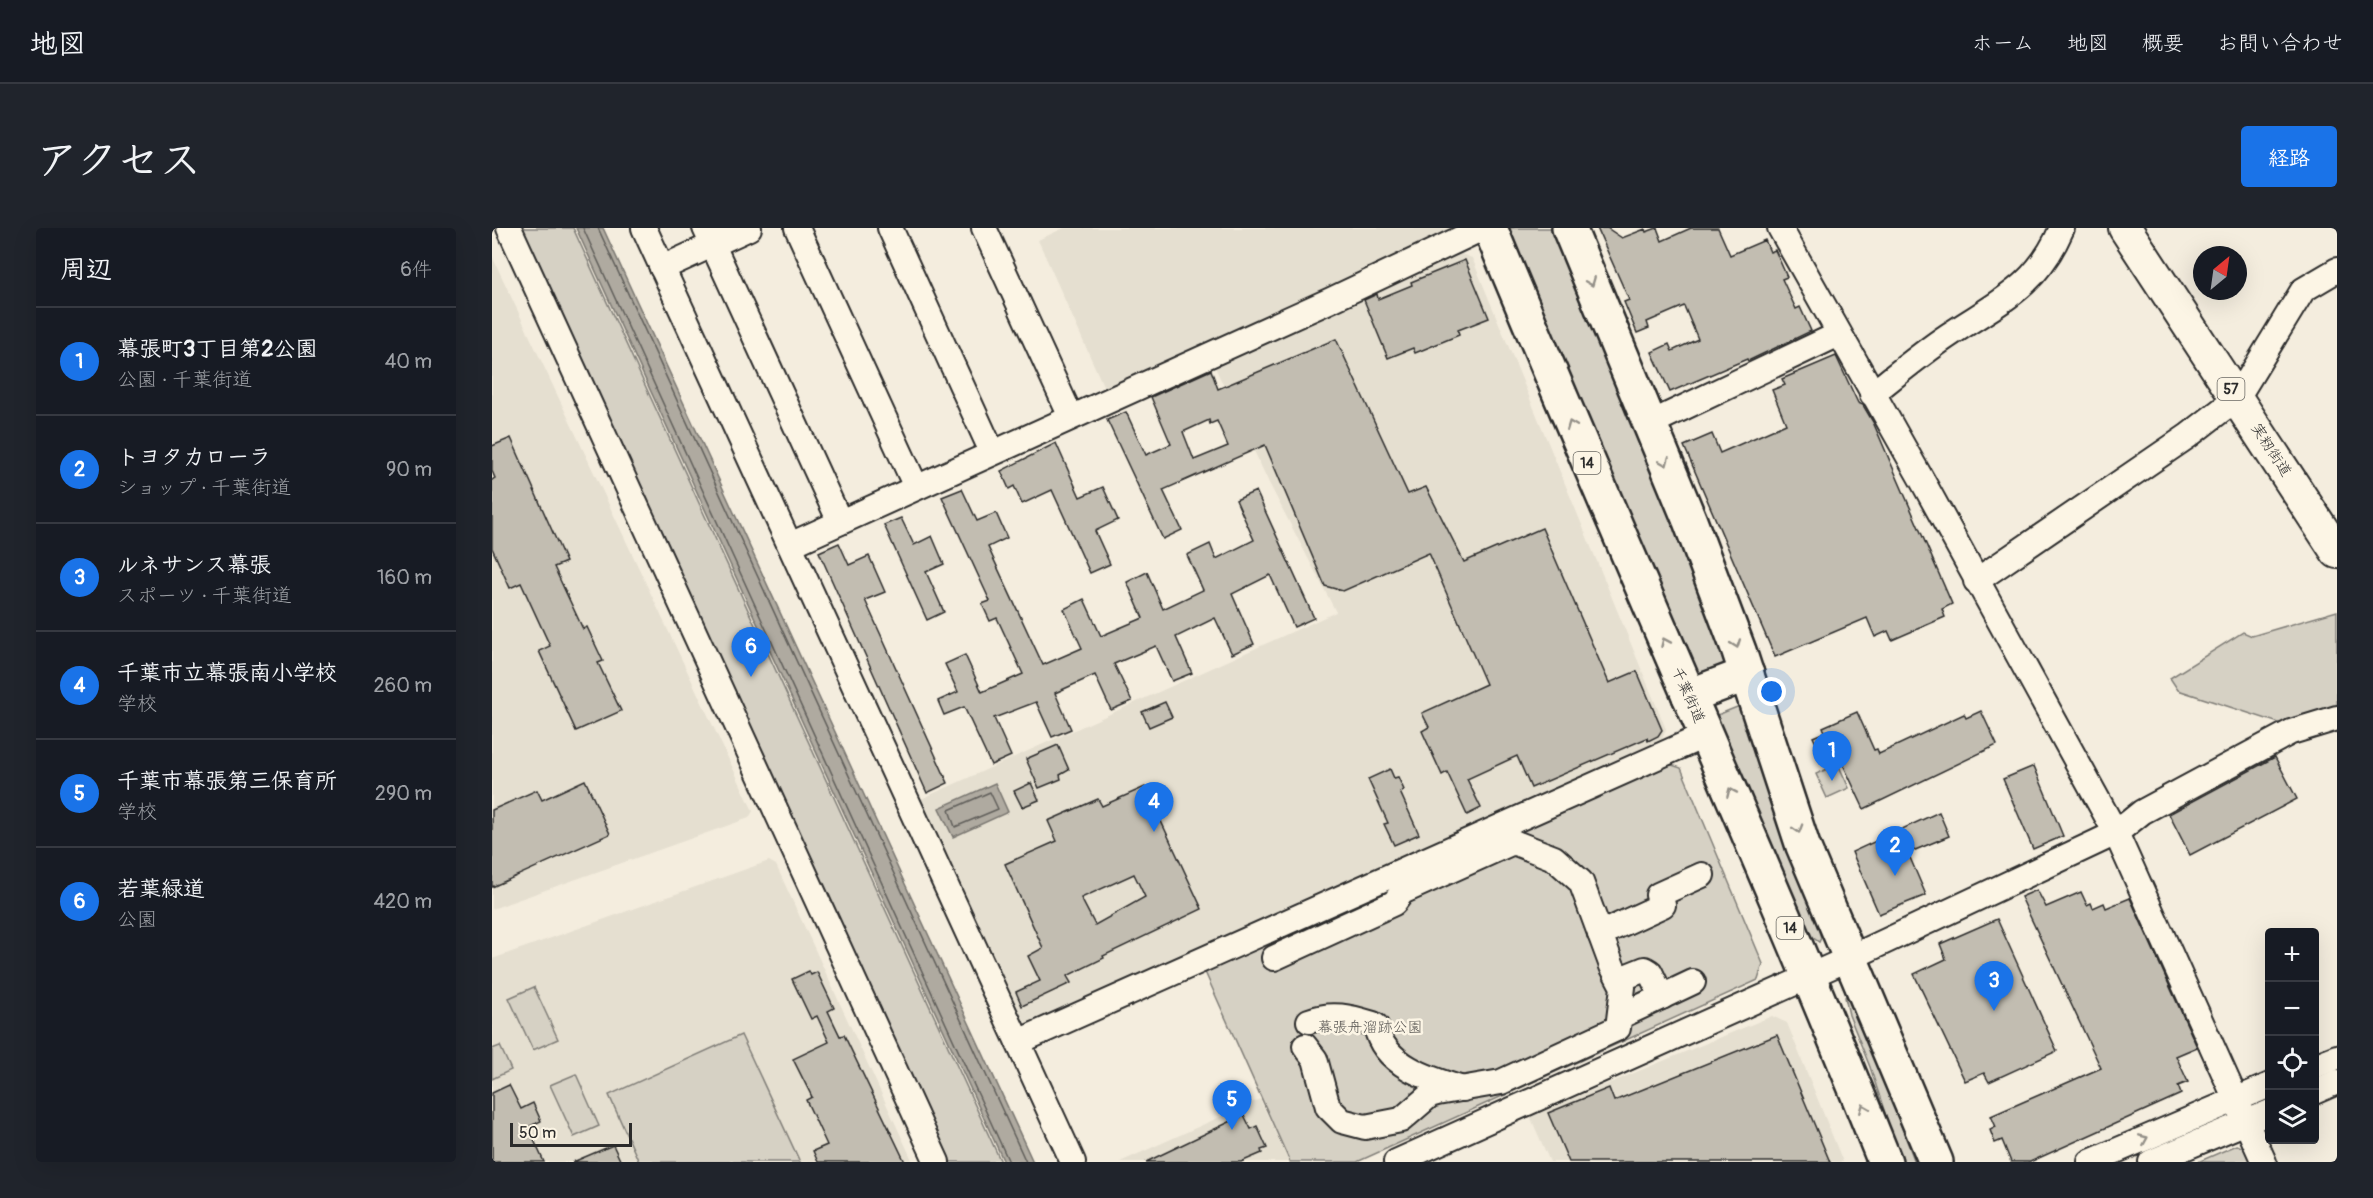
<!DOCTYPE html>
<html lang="ja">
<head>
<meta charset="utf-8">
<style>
	:root { --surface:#171b24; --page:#20242c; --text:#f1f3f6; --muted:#9ea1a6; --line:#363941; --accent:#1a73e8 }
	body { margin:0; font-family:Pangolin,"Klee One",sans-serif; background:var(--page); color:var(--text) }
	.controls { position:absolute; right:18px; bottom:18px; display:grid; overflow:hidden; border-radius:6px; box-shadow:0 6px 24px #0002 }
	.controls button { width:54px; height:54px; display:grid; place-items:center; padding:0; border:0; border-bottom:2px solid var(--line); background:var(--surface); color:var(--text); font:30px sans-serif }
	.compass { position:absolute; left:1701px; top:18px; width:54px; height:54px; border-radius:50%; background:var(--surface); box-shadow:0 6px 24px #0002; rotate:29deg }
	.scale { position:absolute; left:18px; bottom:15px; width:122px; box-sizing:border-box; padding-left:6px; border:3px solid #2b2b2b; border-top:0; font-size:16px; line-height:21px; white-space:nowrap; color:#2b2b2b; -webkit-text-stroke:4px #fcf5e5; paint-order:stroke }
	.you { position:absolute; left:1280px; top:464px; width:21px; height:21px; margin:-15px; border:4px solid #fff; border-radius:50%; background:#1a73e8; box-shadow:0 0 0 9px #1a73e833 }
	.badge { display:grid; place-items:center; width:39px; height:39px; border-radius:50%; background:var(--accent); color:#fff; font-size:20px; font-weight:700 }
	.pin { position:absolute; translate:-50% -50px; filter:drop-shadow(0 2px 3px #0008) }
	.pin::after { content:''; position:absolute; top:32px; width:21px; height:18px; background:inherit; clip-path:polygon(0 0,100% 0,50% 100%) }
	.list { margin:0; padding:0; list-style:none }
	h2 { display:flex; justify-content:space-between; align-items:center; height:78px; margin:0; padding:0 24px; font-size:26px }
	h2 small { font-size:20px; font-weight:400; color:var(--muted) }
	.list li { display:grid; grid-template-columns:39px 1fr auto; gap:18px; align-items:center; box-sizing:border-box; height:108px; padding:0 24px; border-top:2px solid var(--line) }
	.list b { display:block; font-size:22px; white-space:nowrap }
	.list p { margin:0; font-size:20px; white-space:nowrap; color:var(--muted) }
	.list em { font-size:20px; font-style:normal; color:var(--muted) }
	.icon { flex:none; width:33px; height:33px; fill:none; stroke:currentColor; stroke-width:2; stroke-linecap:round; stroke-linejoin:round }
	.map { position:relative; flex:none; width:1845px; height:934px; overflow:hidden; border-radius:6px }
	header { display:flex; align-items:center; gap:36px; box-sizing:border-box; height:84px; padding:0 30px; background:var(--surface); border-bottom:2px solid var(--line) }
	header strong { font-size:28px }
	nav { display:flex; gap:33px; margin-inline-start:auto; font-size:21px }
	.intro { display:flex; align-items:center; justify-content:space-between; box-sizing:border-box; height:144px; padding:0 36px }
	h1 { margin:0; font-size:42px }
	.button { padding:15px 27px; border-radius:6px; background:var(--accent); color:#fff; font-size:21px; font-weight:700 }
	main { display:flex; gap:36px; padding:0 36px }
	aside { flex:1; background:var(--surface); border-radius:6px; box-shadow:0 6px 24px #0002 }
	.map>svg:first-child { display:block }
	.built { fill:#e5dfd0 }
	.green { fill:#d6d1c4; stroke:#807e78; stroke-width:1.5 }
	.water { fill:#afaaa0; stroke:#7a7771; stroke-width:1.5 }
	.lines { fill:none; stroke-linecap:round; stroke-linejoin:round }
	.shore { stroke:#605e5a; stroke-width:1.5 }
	.building { fill:#c2bdb1; stroke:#2b2b2b; stroke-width:1.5; fill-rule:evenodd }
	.minor-casing { stroke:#2b2b2b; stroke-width:28 }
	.major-casing { stroke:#2b2b2b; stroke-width:36 }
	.highway-casing { stroke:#2b2b2b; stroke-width:38 }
	.minor { stroke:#fcf5e5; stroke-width:24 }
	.major { stroke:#fcf5e5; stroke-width:32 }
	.highway { stroke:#fcf5e5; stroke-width:33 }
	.oneway { stroke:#949088 }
	.labels { text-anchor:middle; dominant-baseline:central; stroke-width:5; stroke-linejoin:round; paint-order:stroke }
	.shield { fill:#fcf5e5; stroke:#6a6863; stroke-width:1.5 }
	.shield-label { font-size:14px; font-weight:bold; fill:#2b2b2b }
	.street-label { font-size:15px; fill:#2b2b2b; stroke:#fcf5e5 }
	.park-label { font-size:15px; fill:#565451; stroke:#fcf5e5 }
</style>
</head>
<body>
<header>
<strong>地図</strong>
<nav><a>ホーム</a><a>地図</a><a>概要</a><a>お問い合わせ</a></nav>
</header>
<div class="intro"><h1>アクセス</h1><a class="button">経路</a></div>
<main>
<aside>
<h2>周辺<small>6件</small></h2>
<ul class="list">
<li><span class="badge">1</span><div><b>幕張町3丁目第2公園</b><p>公園 · 千葉街道</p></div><em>40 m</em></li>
<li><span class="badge">2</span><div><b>トヨタカローラ</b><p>ショップ · 千葉街道</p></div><em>90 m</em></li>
<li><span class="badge">3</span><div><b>ルネサンス幕張</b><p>スポーツ · 千葉街道</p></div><em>160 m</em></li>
<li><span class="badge">4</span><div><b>千葉市立幕張南小学校</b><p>学校</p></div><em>260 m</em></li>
<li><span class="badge">5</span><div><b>千葉市幕張第三保育所</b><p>学校</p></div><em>290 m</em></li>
<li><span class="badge">6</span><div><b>若葉緑道</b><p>公園</p></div><em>420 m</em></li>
</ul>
</aside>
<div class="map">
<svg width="1845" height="934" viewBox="0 0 1845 934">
	<rect width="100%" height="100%" fill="#f4edde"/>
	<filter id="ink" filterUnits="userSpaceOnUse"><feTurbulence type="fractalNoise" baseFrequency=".0167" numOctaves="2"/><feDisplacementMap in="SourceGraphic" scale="12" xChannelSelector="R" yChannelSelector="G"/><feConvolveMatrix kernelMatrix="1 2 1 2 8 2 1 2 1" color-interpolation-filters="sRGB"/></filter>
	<g filter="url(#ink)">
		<g class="built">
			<path d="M572,0h391l-2,6 -347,158 -68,-152z"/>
			<path d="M967,25l13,5 194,471 -5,13 -629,283 -11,-5 -102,-220 417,-188 -66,-127 -56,-120z"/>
			<path d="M0,28l261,555 -4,7 -257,91z"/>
			<path d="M277,633l7,4 137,297h-421v-203z"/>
			<path d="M1280,788l15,7 56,139h-293l-20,-46z"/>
			<path d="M768,871l29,63h-169z"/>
		</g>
		<g class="green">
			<path d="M25,0h56l428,934h-56z"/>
			<path d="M1016,0h47l179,437 -38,16z"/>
			<path d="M1845,383v99l-52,15 -107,-35 -8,-12 73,-46 9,4z"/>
			<path d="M1255,475l42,154 23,50 9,31 -2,4 -11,-8 -98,-216z"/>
			<path d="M1177,536l12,4 82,196 -5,16 -401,182h-67l-85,-190z"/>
			<path d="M1346,536l11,24 -22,10 -11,-24z"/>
			<path d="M42,759l24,52 -25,11 -24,-52z"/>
			<path d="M1356,766h3l64,168h-14l-31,-95 -21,-52 -4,-18z"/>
			<path d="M249,807l59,127h-161l-30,-67z"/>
			<path d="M8,818l11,24 -19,9v-30z"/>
			<path d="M84,846l23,52 -25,11 -24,-52z"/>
			<path d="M1745,917l13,6 5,11h-57z"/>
		</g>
		<g class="water">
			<path d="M84,0h27l430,934h-29z"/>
			<path d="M503,555l13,29 -55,25 -14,-29z"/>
		</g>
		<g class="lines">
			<g class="shore">
				<path d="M91,0l426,934"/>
				<path d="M106,0l428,934"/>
				<path d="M498,564l8,17 -43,18 -6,-17z"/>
			</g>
		</g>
		<g class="building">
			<path d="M1105,0h10l15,10 23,-9 1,3 11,-4 5,13 29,-13h27l12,27 35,-15 5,12 5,-2 12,27 -5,2 14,30 4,-2 11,24 -63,30 -1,-2 -77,33 -18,-40 17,-8 3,7 26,-12 -14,-33 -37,16 2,6 -12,5 -13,-31 5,-2z"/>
			<path d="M973,32l24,58 -31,12 1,5 -44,18 -2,-5 -25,10 -24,-58 13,-6 1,5 34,-14 -1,-3z"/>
			<path d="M844,111l72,155 18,-7 38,75 78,-34 67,155 28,-12 25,59 -4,6 -10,5 -1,-3 -116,50 -14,-32 -50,23 14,29 -14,7 -20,-43 -5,3 -20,-44 7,-4 -7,-14 64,-29 -57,-131 -86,38 -18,-5 -60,-141 -102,45 19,40 -19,9 -56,-119 19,-8 20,43 25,-11 -20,-47 60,-27 7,19zM717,192l1,4 7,-3 11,25 -34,14 -11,-28z"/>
			<path d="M1344,128l22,47 5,2 10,17 79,182 -10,5 3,8 -53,23 -4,-9 -13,6 -8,-19 -92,39 -91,-211 28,-12 8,19 66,-29 -14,-34 13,-5 -3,-6z"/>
			<path d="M19,210l55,124 -12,5 29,62 4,-2 16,34 -5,2 23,48 -45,20 -37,-80 11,-5 -29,-63 -11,5 -18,-40v-68l3,-2 -3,-7v-25z"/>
			<path d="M564,215l24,54 23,-10 15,33 -23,11 15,33 -20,9 -38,-83 -30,14 -8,-18 -5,3 -8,-18z"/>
			<path d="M470,261l15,32 19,-8 11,25 -19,9 55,118 39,-17 -18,-39 20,-10 17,37 42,-18 -16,-36 20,-10 16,37 40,-19 -16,-35 23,-11 6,15 38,-19 -18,-40 20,-9 58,127 -20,9 -24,-52 -38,19 22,50 -22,10 -17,-36 -39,19 16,36 -20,8 -16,-35 -42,18 18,37 -21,9 -16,-35 -40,18 16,36 -19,8 -16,-35 -42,16 17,38 -20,9 -27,-58 -20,8 -6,-14 20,-9 -13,-28 20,-9 17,37 41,-18 -26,-56 -7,3 -8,-17 8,-3 -48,-104z"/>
			<path d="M409,290l13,27 18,-9 12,28 -18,8 18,40 -17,8 -43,-95z"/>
			<path d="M347,315l10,22 20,-9 16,36 -20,8 83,183 -21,10 -108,-241z"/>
			<path d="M673,474l7,15 -23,10 -7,-15z"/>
			<path d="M1489,483l16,34 -133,64 -24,-51 -14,7 -13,-28 12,-5 -2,-5 34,-15 17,38 3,-1 2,5 85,-40 2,4z"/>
			<path d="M566,517l11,25 -9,5 1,4 -22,9 -13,-29z"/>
			<path d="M1783,529l22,42 -107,56 -21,-41z"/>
			<path d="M1542,538l29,70 -30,13 -30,-70z"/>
			<path d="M898,541l4,9 4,-1 6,13 -4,2 19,42 -25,11 -10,-21 4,-1 -20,-44z"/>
			<path d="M93,552l25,54 -118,53v-77l45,-20 5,10z"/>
			<path d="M539,555l8,17 -17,7 -8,-16z"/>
			<path d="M653,559l57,122 -99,47 1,2 -37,18 4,7 -49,23 -6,-14 24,-11 -12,-25 15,-8 -38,-84 52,-23 -9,-20 50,-22 4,7zM642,646l11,23 -50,28 -14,-27z"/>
			<path d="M1447,584l10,24 -41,17 18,42 -47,19 -27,-62z"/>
			<path d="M1545,662l9,17 35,-15 6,13 4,-2 2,5 11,-5 2,5 24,-10 67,149 -21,9 12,26 -10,4 3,8 -151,68h-19l-9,-22 -7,3 -5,-13 6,-3 -5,-11 110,-48 -80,-171z"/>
			<path d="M1505,691l60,132 -68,31 -5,-9 -19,8 -51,-107 32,-15 -6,-15z"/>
			<path d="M317,743l2,4 6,-3 17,36 -6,3 12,25 4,-1 61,127h-87l-5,-11 14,-6 -21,-45 6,-3 -19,-38 36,-17 -12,-26 -6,3 -19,-40z"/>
			<path d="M1285,807l53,127h-261l-21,-49 61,-25 5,13z"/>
			<path d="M17,857l12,24 12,-6 8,18 -13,6 16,35h-52v-69z"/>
			<path d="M752,887l7,14 6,-3 10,22 -6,2 1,3 -21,9h-95z"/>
			<path d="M121,917l8,17h-48z"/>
		</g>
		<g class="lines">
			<defs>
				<g id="minor">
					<path d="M17,0l428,934"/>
					<path d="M152,0l429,934"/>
					<path d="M213,0l135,294"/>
					<path d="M305,0l119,259"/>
					<path d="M398,0l102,224"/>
					<path d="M492,0l87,189"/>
					<path d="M1288,0l142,252 194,353 148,329"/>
					<path d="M170,40l87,-40"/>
					<path d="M1380,166c25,-20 50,-41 77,-59 51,-34 87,-47 113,-107"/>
					<path d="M1157,196l190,-90"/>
					<path d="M298,317l541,-245 152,-72"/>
					<path d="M1484,353l212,-145 49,-38 66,-108 34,-20"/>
					<path d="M1108,706l63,-29 -5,-10 44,-20"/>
					<path d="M782,730l120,-55 8,-11 111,-50 41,16 27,24 31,84 11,21 -5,41 -117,54 -64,11 -7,2 -29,25 -36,7 -23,-6 -14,-14 -13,-48 -10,-13"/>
					<path d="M1128,751l25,-10 5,3 12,25"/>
					<path d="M1129,788l72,-34"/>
					<path d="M817,793c23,-9 41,-4 64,3l3,2c7,39 53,53 87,63"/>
					<path d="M526,814l688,-307"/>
					<path d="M1822,838l23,-9"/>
					<path d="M1822,864l23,-10"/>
					<path d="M904,934l454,-204 266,-125 26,-21 149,-80 46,-14"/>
					<path d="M1598,934l180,-77"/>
					<path d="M1659,934l119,-50"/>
				</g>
				<path id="major" d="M1633,0l212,324"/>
				<g id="highway">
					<path d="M998,0c129,313 269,620 395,934"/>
					<path d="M1077,0l121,293 49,130 64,195 133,316"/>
					<path d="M1197,468l58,-22"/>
				</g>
			</defs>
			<use href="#minor" class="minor-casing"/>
			<use href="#major" class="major-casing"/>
			<use href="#highway" class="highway-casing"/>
			<use href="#minor" class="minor"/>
			<use href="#major" class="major"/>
			<use href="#highway" class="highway"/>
		</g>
		<defs><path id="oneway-chevron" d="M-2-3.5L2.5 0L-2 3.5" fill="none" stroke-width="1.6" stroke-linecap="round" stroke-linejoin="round" transform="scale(1.5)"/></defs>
		<g class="oneway">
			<use href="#oneway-chevron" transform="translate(1099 54) rotate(68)"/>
			<use href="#oneway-chevron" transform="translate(1079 197) rotate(-112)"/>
			<use href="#oneway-chevron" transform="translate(1173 234) rotate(67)"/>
			<use href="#oneway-chevron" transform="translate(1173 414) rotate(-114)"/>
			<use href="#oneway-chevron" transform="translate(1244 416) rotate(70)"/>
			<use href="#oneway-chevron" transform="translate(1239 564) rotate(-114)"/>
			<use href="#oneway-chevron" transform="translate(1306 601) rotate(73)"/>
			<use href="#oneway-chevron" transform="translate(1372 880) rotate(-112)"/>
			<use href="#oneway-chevron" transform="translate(1652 911) rotate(-23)"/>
		</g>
	</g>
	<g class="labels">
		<g class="shield">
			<rect x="1725.5" y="150" width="27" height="22" rx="4.5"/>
			<rect x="1081.5" y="224" width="27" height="22" rx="4.5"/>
			<rect x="1284.5" y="689" width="27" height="22" rx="4.5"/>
		</g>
		<g class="shield-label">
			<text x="1739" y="161">57</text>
			<text x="1095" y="235">14</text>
			<text x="1298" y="700">14</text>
		</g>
		<g class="street-label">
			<text transform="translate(1779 222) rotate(57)">実籾街道</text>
			<text transform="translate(1196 467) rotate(66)">千葉街道</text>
		</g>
		<g class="park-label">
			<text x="878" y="799">幕張舟溜跡公園</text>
		</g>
	</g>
</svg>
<div class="controls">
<button>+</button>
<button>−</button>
<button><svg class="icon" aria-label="locate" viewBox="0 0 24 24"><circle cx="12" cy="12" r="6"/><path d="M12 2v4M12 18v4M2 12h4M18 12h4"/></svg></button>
<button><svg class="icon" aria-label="layers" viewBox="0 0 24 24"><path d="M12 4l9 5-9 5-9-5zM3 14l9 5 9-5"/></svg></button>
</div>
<svg class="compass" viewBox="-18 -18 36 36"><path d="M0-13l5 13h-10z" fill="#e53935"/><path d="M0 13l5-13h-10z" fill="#9ea1a6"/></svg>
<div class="scale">50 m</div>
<div class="you"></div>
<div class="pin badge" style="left:1340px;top:553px">1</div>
<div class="pin badge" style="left:1403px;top:648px">2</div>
<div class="pin badge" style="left:1502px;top:783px">3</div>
<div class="pin badge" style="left:662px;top:604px">4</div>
<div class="pin badge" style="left:740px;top:902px">5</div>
<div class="pin badge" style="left:259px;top:449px">6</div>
</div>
</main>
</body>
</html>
